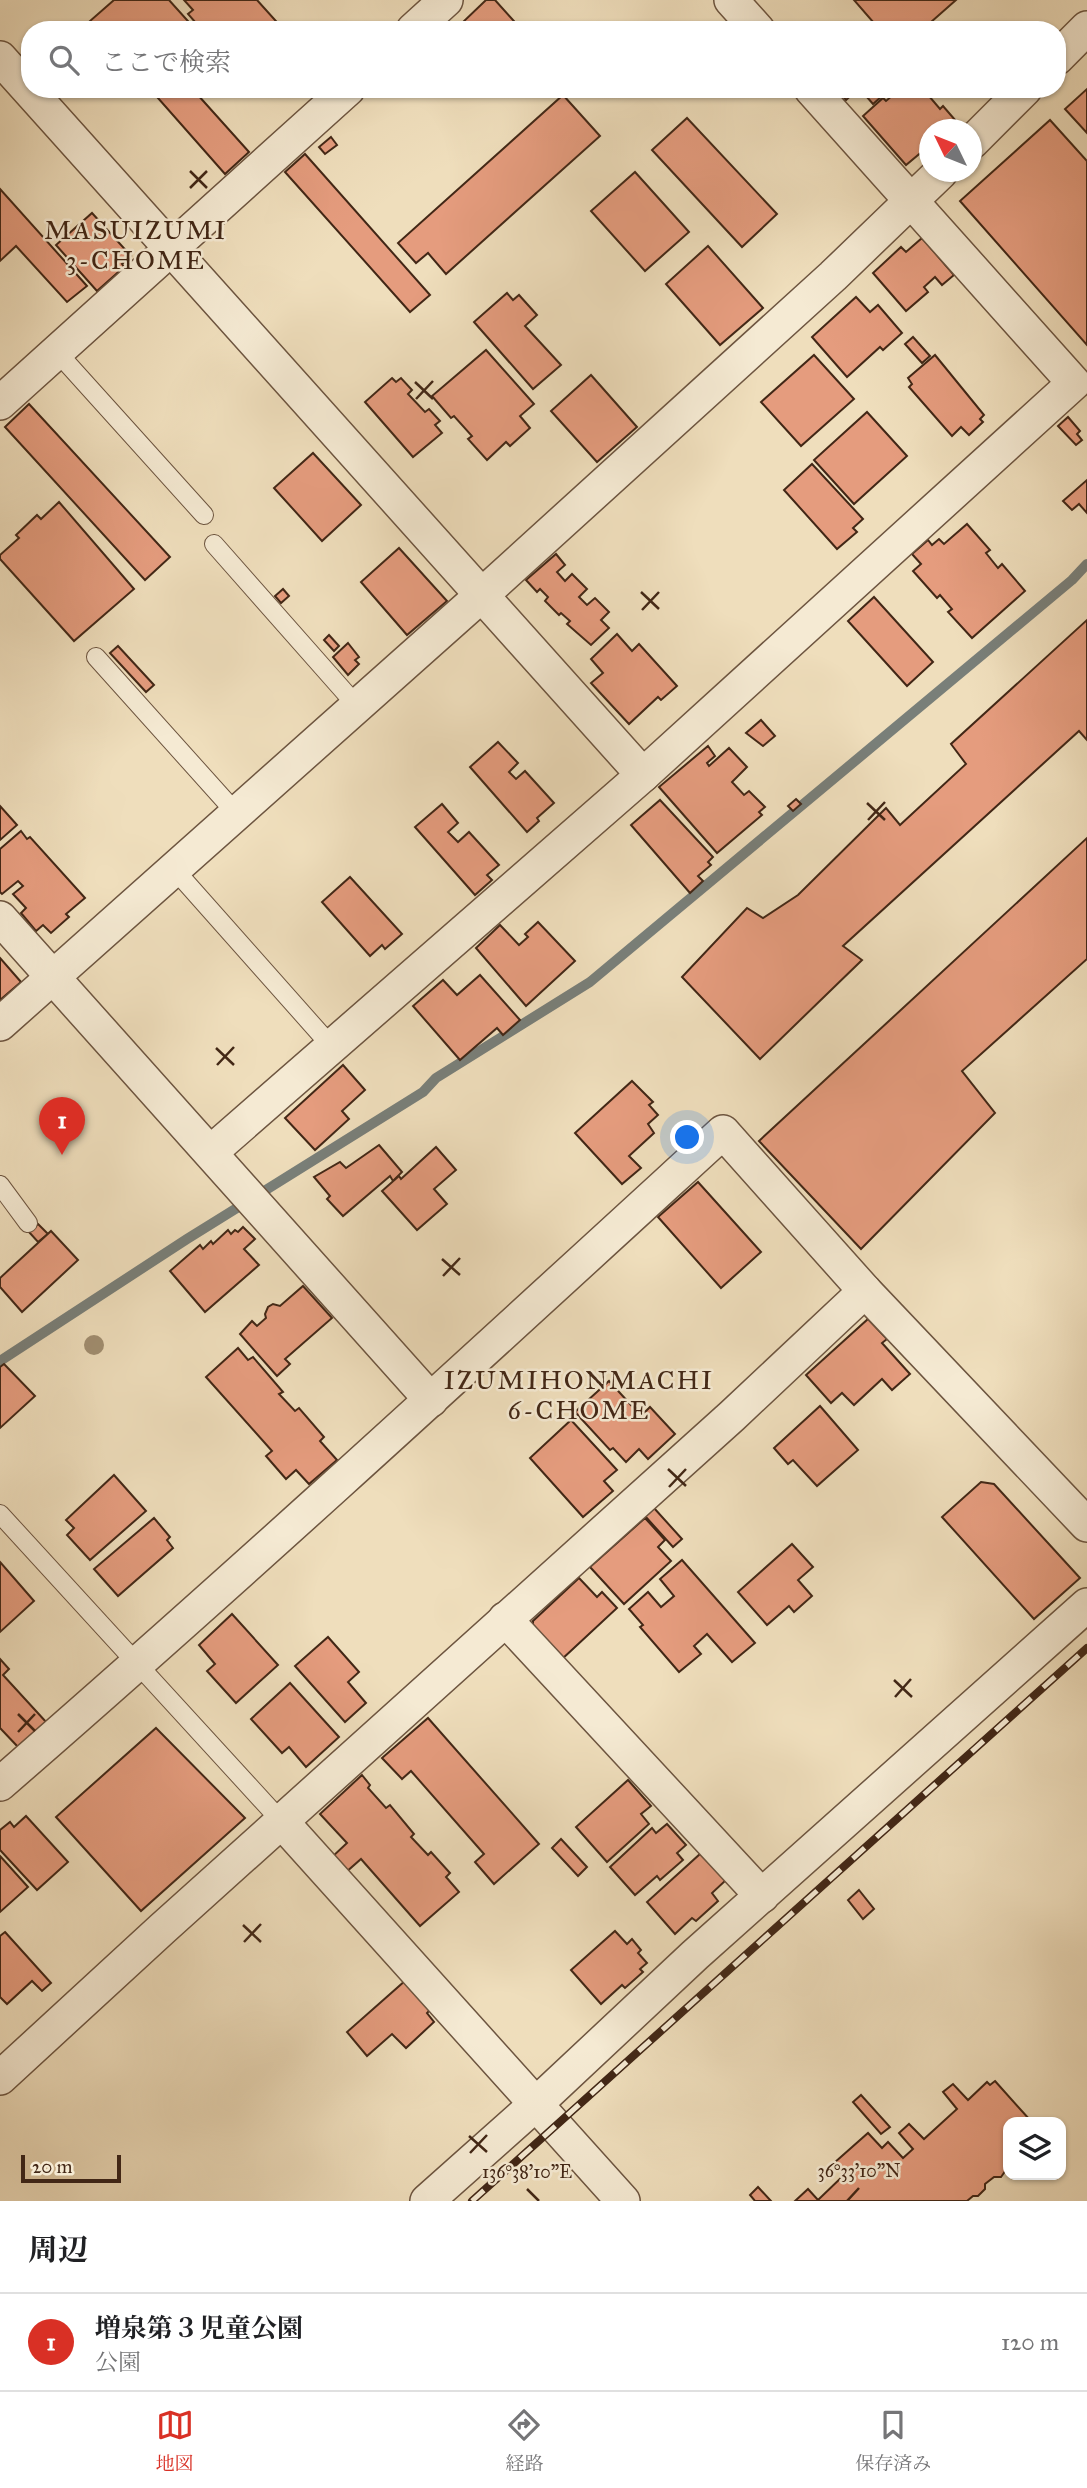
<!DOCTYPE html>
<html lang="ja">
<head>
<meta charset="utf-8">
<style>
	:root { --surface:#fff; --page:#f6f6f6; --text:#202124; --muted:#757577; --line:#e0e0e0; --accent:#d93025 }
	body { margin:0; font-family:"IM FELL Great Primer","Noto Serif JP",serif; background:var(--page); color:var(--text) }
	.controls { position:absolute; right:21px; bottom:21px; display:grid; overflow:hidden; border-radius:14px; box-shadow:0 2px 5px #0004 }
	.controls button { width:63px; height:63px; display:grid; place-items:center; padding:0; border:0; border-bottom:2px solid var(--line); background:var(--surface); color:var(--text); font:35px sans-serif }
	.compass { position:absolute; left:919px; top:119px; width:63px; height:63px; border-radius:50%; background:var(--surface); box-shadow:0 2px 5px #0004; rotate:313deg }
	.scale { position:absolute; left:21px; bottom:18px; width:100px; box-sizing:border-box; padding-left:7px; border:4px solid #422716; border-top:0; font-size:19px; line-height:24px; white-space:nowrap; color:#422716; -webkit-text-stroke:5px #f5ead3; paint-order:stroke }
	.you { position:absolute; left:688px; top:1138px; width:24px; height:24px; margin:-18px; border:5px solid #fff; border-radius:50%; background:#1a73e8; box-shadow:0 0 0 10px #1a73e833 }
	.badge { display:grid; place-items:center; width:46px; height:46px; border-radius:50%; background:var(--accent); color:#fff; font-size:23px; font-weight:700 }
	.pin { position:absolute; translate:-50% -58px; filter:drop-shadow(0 2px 4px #0008) }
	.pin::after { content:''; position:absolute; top:37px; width:24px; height:21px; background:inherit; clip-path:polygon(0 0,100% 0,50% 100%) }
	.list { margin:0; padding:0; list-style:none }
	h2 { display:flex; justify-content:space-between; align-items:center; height:91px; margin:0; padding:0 28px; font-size:30px }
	h2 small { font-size:23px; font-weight:400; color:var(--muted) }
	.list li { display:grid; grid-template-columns:46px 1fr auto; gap:21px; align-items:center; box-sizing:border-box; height:98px; padding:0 28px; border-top:2px solid var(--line) }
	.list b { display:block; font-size:26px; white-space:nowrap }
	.list p { margin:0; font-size:23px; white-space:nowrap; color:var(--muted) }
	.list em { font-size:23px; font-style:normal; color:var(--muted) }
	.icon { flex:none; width:38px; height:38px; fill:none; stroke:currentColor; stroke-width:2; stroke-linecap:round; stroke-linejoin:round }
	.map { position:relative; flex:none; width:1087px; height:2201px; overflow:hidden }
	.search { position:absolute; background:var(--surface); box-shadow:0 2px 5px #0004; left:21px; right:21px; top:21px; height:77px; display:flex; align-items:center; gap:18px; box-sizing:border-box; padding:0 24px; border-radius:28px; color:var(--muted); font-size:26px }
	.sheet { height:189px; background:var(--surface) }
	nav { display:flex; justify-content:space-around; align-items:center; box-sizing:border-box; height:98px; border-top:2px solid var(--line); background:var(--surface); font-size:19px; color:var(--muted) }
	nav a { display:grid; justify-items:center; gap:4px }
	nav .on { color:var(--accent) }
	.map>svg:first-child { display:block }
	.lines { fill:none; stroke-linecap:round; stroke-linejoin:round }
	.stream { stroke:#797f79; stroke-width:10 }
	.building { fill:#e59c7e; stroke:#422716; stroke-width:2 }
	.lane-casing { stroke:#6d5540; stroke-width:20 }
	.street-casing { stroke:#6d5540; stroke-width:36 }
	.lane { stroke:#f5ead3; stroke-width:18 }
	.street { stroke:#f5ead3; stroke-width:33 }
	.rail-casing { stroke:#422716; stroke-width:8 }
	.rail { stroke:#f5ead3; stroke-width:5; stroke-dasharray:16; stroke-linecap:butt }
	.tree { fill:#a18e71 }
	.ticks { fill:none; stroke:#422716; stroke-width:2.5 }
	.labels { text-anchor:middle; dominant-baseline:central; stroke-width:5; stroke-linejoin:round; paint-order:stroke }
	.neighbourhood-label { font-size:26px; letter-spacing:2px; fill:#422716; stroke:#f5ead3 }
	.ticks-label { font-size:18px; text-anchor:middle; fill:#422716; stroke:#f5ead3; stroke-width:5; stroke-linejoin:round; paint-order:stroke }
</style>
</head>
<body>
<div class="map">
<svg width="1087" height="2201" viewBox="0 0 1087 2201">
	<rect width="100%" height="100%" fill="#efdebc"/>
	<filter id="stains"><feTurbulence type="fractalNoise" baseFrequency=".00286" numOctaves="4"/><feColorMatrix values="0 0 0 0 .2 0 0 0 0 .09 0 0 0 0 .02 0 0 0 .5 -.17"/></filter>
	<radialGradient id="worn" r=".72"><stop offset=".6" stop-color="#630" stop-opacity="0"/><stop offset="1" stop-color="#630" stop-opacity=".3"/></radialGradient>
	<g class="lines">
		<path class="stream" d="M0,1361l187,-122 236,-147 13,-14 154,-96 482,-402 15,-16"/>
	</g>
	<g class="building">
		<path d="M114,0h55l27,30h-98l-8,-9z"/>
		<path d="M184,0h73l27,30h-82l-14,-16 5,-4z"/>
		<path d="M486,0h9l27,30h-54l-6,-7z"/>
		<path d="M854,0h102l-34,30h-42z"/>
		<path d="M150,89h53l-6,5 52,58 -24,22z"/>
		<path d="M837,89h21l-12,11z"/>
		<path d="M860,89h30l-17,15z"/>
		<path d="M900,89h23l17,20 3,-3 19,22 -32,2v15l-24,20 -43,-49 20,-18 3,3z"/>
		<path d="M1087,89v44l-22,-24z"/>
		<path d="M563,95l37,41 -154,138 -18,-21 -12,10 -18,-20z"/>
		<path d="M687,118l90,96 -35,33 -90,-97z"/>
		<path d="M1050,120l37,41v184l-127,-144z"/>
		<path d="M331,137l6,8 -12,9 -6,-7z"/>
		<path d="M305,154l125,141 -20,17 -125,-140z"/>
		<path d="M635,172l54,60 -44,39 -54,-60z"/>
		<path d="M0,189l87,97 -20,16 -51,-56 -16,15z"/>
		<path d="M92,213l39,43 -9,8 2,3 -27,24 -41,-46z"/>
		<path d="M922,238l32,37 -12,10 -7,-8 -11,10 4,5 -22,19 -33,-38 28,-26 5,5z"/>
		<path d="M708,246l55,62 -43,37 -54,-61z"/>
		<path d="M507,293l6,7 6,-5 18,20 -12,11 36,39 -28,24 -59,-67z"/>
		<path d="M856,297l14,15 8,-7 24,28 -19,17 -3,-3 -33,30 -35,-40z"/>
		<path d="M913,337l17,19 -8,7 -17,-19z"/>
		<path d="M486,350l48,54 -14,12 10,12 -20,18 -4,-4 -19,18 -19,-21 4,-3 -18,-20 -3,2 -19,-22z"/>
		<path d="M814,355l40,44 -53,47 -40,-44z"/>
		<path d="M935,355l49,60 -4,4 3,3 -14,13 -8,-8 -9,9 -43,-49 3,-3 -4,-6z"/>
		<path d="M591,375l46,52 -40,35 -46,-51z"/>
		<path d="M392,378l4,4 5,-4 11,12 -4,4 17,18 4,-3 11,12 -5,4 7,8 -29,24 -48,-55z"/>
		<path d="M29,404l141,153 -25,23 -140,-153z"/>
		<path d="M867,412l40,44 -53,48 -40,-44z"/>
		<path d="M1068,417l12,14 -3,3 5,6 -6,5 -18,-19z"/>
		<path d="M313,453l48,52 -39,36 -48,-53z"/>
		<path d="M812,464l51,55 -10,9 4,4 -20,17 -53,-59z"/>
		<path d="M1087,480v33l-8,-9 -7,6 -9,-9z"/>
		<path d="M59,502l75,87 -60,52 -74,-82v-4l19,-17 -3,-3 21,-20 4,4z"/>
		<path d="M967,524l23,26 -4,3 12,15 4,-4 23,27 -53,47 -24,-26 4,-3 -12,-14 -3,3 -24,-27 8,-7 -9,-10 16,-14 4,5 7,-6 5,5z"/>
		<path d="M399,548l48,53 -40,34 -46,-53z"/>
		<path d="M556,554l9,11 -8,7 8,9 7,-7 15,15 -8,8 8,8 8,-7 14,14 -8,8 8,8 -18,17 -24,-21 3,-3 -9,-8 -2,2 -14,-14 3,-4 -8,-8 -3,3 -11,-12z"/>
		<path d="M283,589l6,7 -8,7 -6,-7z"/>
		<path d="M874,597l59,65 -26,24 -59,-65z"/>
		<path d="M1087,620v120l-8,-9 -236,215 19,14 -102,99 -78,-82 65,-69 16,10 35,-23 88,-87 14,17 66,-61 -15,-20z"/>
		<path d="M617,634l15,17 7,-7 38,42 -16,14 -3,-3 -29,27 -38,-41 12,-10 -12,-14z"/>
		<path d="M329,635l10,11 -5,5 -10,-11z"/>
		<path d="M348,643l11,14 -4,3 4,4 -11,11 -15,-18z"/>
		<path d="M118,646l36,39 -8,7 -36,-39z"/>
		<path d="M761,720l14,16 -12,10 -17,-13z"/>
		<path d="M498,742l20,21 -9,9 7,7 9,-8 29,32 -17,15 2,3 -12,11 -57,-65z"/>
		<path d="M708,746l7,10 -8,7 2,3 20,-18 18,19 -15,15 12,13 5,-4 16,16 -6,5 3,3 -45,38 -58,-66z"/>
		<path d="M796,799l5,5 -8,7 -5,-5z"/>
		<path d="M660,800l53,57 -5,5 3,3 -13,11 5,5 -13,12 -59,-68z"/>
		<path d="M442,804l16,19 -10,9 10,10 11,-10 30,33 -12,10 5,5 -17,15 -60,-68z"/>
		<path d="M0,806l17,19 -17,15z"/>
		<path d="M21,831l6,8 3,-2 55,61 -19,16 3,3 -18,16 -8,-8 -7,6 -15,-18 5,-5 -13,-14 10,-8 -5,-5 -16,13 -2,-2v-43z"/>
		<path d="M1087,838v121l-125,112 33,42 -134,136 -102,-108z"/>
		<path d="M350,877l52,57 -17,15 -3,-4 -12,11 -48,-54z"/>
		<path d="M538,922l37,39 -49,45 -50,-58 24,-23 19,20 9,-8 -3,-3z"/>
		<path d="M0,958l21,24 -21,18z"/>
		<path d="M480,975l40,45 -17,15 -6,-7 -37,32 -47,-54 30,-26 14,15z"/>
		<path d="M343,1065l22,25 -23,21 7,8 -34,31 -30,-32z"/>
		<path d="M632,1081l21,21 -4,3 9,10 -10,9 6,9 -25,23 12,12 -19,16 -47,-51z"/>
		<path d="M379,1145l23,27 -9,9 -3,-5 -47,40 -16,-17 3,-3 -16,-19 26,-15 6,6z"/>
		<path d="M436,1147l20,23 -22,19 13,15 -30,26 -35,-39 17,-15 2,3z"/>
		<path d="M698,1182l63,70 -40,36 -63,-71z"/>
		<path d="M38,1224l10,10 -10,8 -9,-10z"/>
		<path d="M243,1227l12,12 -11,10 15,16 -54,47 -35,-41 30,-26 3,4 8,-8 2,3 15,-14 3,4 4,-4 3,2z"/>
		<path d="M51,1231l27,29 -56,52 -22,-25v-9z"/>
		<path d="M303,1286l29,32 -47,41 5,5 -13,12 -37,-42 12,-13 5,5 9,-8 -1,-4 3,-7 5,-3 7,2z"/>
		<path d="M868,1319l19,20 -5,4 28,31 -18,16 -10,-11 -28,26 -12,-12 -11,10 -25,-28z"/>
		<path d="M238,1348l10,12 5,-3 30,35 -4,2 16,17 4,-3 25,29 -4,4 17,19 -28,24 -13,-14 -10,9 -20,-23 6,-5 -66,-74z"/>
		<path d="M4,1364l31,32 -35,32v-61z"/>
		<path d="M609,1381l32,35 9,-9 25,27 -27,25 -9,-10 -13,13 -13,-14 -3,2 -35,-38z"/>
		<path d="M820,1406l38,44 -41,36 -24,-26 -5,4 -14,-16z"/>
		<path d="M571,1420l46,50 -13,11 9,10 -30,26 -53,-59z"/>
		<path d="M114,1475l32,36 -56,49 -23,-25 7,-7 -8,-8z"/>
		<path d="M981,1482l13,2 86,94 -46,41 -92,-102z"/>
		<path d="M654,1508l28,31 -9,8 -28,-31z"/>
		<path d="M154,1518l16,19 -3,3 6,8 -55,48 -24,-27z"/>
		<path d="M645,1518l20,22 -7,7 13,14 -47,43 -34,-37z"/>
		<path d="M792,1544l21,23 -15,13 14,16 -18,16 -5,-6 -22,19 -29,-33z"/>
		<path d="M682,1560l73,83 -23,19 -25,-28 -13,12 7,8 -22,18 -39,-45 3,-2 -14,-16 19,-17 13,15 13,-11 -14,-17z"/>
		<path d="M0,1562l34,39 -34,31z"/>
		<path d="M579,1578l18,19 5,-5 15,16 -56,52 -28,-31v-8z"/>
		<path d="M232,1614l46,51 -42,38 -29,-32 8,-7 -16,-19z"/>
		<path d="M328,1637l31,35 -11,10 18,21 -21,19 -50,-56z"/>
		<path d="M0,1659l9,10 -6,6 44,48 -28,25 -19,-20z"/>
		<path d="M290,1683l49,54 -33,30 -17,-20 -7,6 -31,-34z"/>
		<path d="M428,1718l111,126 -45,40 -19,-22 9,-8 -73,-83 -9,8 -20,-21z"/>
		<path d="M156,1728l89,90 -104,93 -85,-94z"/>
		<path d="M362,1775l8,10 -2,3 18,20 4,-3 24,29 -3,3 17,18 3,-3 19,21 -4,4 13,15 -39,34 -59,-67 -16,14 -14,-15 16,-15 -27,-29z"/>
		<path d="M628,1780l23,26 -10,8 8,10 -42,38 -31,-35z"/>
		<path d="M26,1816l42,46 -31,28 -37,-40v-20l10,-8 4,5z"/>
		<path d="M667,1824l19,21 -9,8 6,7 -23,20 -3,-4 -22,19 -25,-28 42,-39 4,5z"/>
		<path d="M561,1839l26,28 -9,9 -26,-28z"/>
		<path d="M700,1854l26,26 -14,13 6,8 -22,20 -4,-3 -17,16 -28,-32z"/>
		<path d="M0,1856l28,31 -28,25z"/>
		<path d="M859,1890l15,19 -11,10 -15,-19z"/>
		<path d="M615,1931l12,13 5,-5 9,11 -3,3 9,10 -7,6 3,3 -18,16 -3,-3 -21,19 -30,-34z"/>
		<path d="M5,1932l46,51 -9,8 -10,-10 -25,23 -7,-7v-61z"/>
		<path d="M406,1980l25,29 -4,4 7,9 -28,26 -14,-14 -25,22 -20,-24z"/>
		<path d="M995,2081l35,39 -2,2h-20l-2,48 -5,7h-7l-9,7v5l-7,7h-5l-6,5h-172l13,-12 10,11 27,-26 -11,-11 34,-30 14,15 6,-6 15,16 10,-9 -14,-16 10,-9 15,15 33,-30 -14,-17 10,-8 15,16 19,-18 3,3z"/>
		<path d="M861,2095l29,32 -9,7 -28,-32z"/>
		<path d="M758,2187l13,14h-16l-5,-6z"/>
	</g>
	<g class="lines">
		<defs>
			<g id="lane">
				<path d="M57,352l147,163"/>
				<path d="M214,544l143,162"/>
				<path d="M96,657l140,156"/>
				<path d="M174,869l158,178"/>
				<path d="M0,1185l28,38"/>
				<path d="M0,1514l282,308"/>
			</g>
			<g id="street">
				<path d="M731,0l27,30"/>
				<path d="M413,30l33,-30"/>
				<path d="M0,58l643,717"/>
				<path d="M1057,58l30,-30"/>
				<path d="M972,142l53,-53"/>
				<path d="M0,403l348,-314"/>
				<path d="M0,918l431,482"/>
				<path d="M0,1024l483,-430 350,-318 108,-104"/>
				<path d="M211,1152l432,-377 431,-392 -263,-294"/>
				<path d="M505,1619l257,277"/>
				<path d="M0,1784c245,-213 484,-433 723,-652l142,159 222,234"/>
				<path d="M282,1822l341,379"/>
				<path d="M0,2078l162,-149 570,-513 133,-125"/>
				<path d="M427,2201l109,-97 159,-149 392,-350"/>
			</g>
		</defs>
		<use href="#lane" class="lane-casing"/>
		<use href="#street" class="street-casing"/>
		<use href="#lane" class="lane"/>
		<use href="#street" class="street"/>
		<defs>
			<path id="rail" d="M472,2201l615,-553"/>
		</defs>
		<use href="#rail" class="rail-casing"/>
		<use href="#rail" class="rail"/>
	</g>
	<circle class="tree" cx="94" cy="1345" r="10"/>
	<path class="ticks" d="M190,171l17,17M190,188l17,-17M415,382l18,17M416,399l17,-18M641,592l18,17M642,610l17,-18M867,803l18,17M868,820l17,-18M216,1048l18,17M217,1065l17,-18M442,1259l18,16M443,1276l17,-18M668,1469l18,17M669,1487l17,-18M894,1680l18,17M895,1697l16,-18M18,1714l17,17M18,1732l17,-18M243,1925l18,17M244,1942l17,-18M469,2136l18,16M470,2153l17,-18M527,2189l12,12M847,2201l12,-13"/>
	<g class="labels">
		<g class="neighbourhood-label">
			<text x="136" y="230">MASUIZUMI<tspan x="136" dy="30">3-CHOME</tspan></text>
			<text x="579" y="1380">IZUMIHONMACHI<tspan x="579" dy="30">6-CHOME</tspan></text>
		</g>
	</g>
	<g class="ticks-label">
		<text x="859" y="2177">36°33'10"N</text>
		<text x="527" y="2178">136°38'10"E</text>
	</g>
	<rect width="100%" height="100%" filter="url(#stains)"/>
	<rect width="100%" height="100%" fill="url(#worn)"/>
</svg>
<div class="controls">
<button><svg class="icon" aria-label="layers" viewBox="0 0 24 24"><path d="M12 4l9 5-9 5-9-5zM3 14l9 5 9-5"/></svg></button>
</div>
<svg class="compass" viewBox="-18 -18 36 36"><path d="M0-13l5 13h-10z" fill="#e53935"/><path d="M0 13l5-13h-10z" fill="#757577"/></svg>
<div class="scale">20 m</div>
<div class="you"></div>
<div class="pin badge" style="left:62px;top:1155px">1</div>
<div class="search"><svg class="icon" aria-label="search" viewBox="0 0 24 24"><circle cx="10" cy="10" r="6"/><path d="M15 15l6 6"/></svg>ここで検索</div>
</div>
<section class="sheet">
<h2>周辺<small></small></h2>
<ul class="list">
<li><span class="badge">1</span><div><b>増泉第３児童公園</b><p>公園</p></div><em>120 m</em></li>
</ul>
</section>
<nav>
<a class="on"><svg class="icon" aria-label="map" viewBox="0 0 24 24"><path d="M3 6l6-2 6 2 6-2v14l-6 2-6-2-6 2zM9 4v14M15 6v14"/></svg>地図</a>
<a><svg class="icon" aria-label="directions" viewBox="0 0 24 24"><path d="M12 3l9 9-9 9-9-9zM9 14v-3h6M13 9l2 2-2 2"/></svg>経路</a>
<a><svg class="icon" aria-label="saved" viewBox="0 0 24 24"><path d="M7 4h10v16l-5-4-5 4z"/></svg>保存済み</a>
</nav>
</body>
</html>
